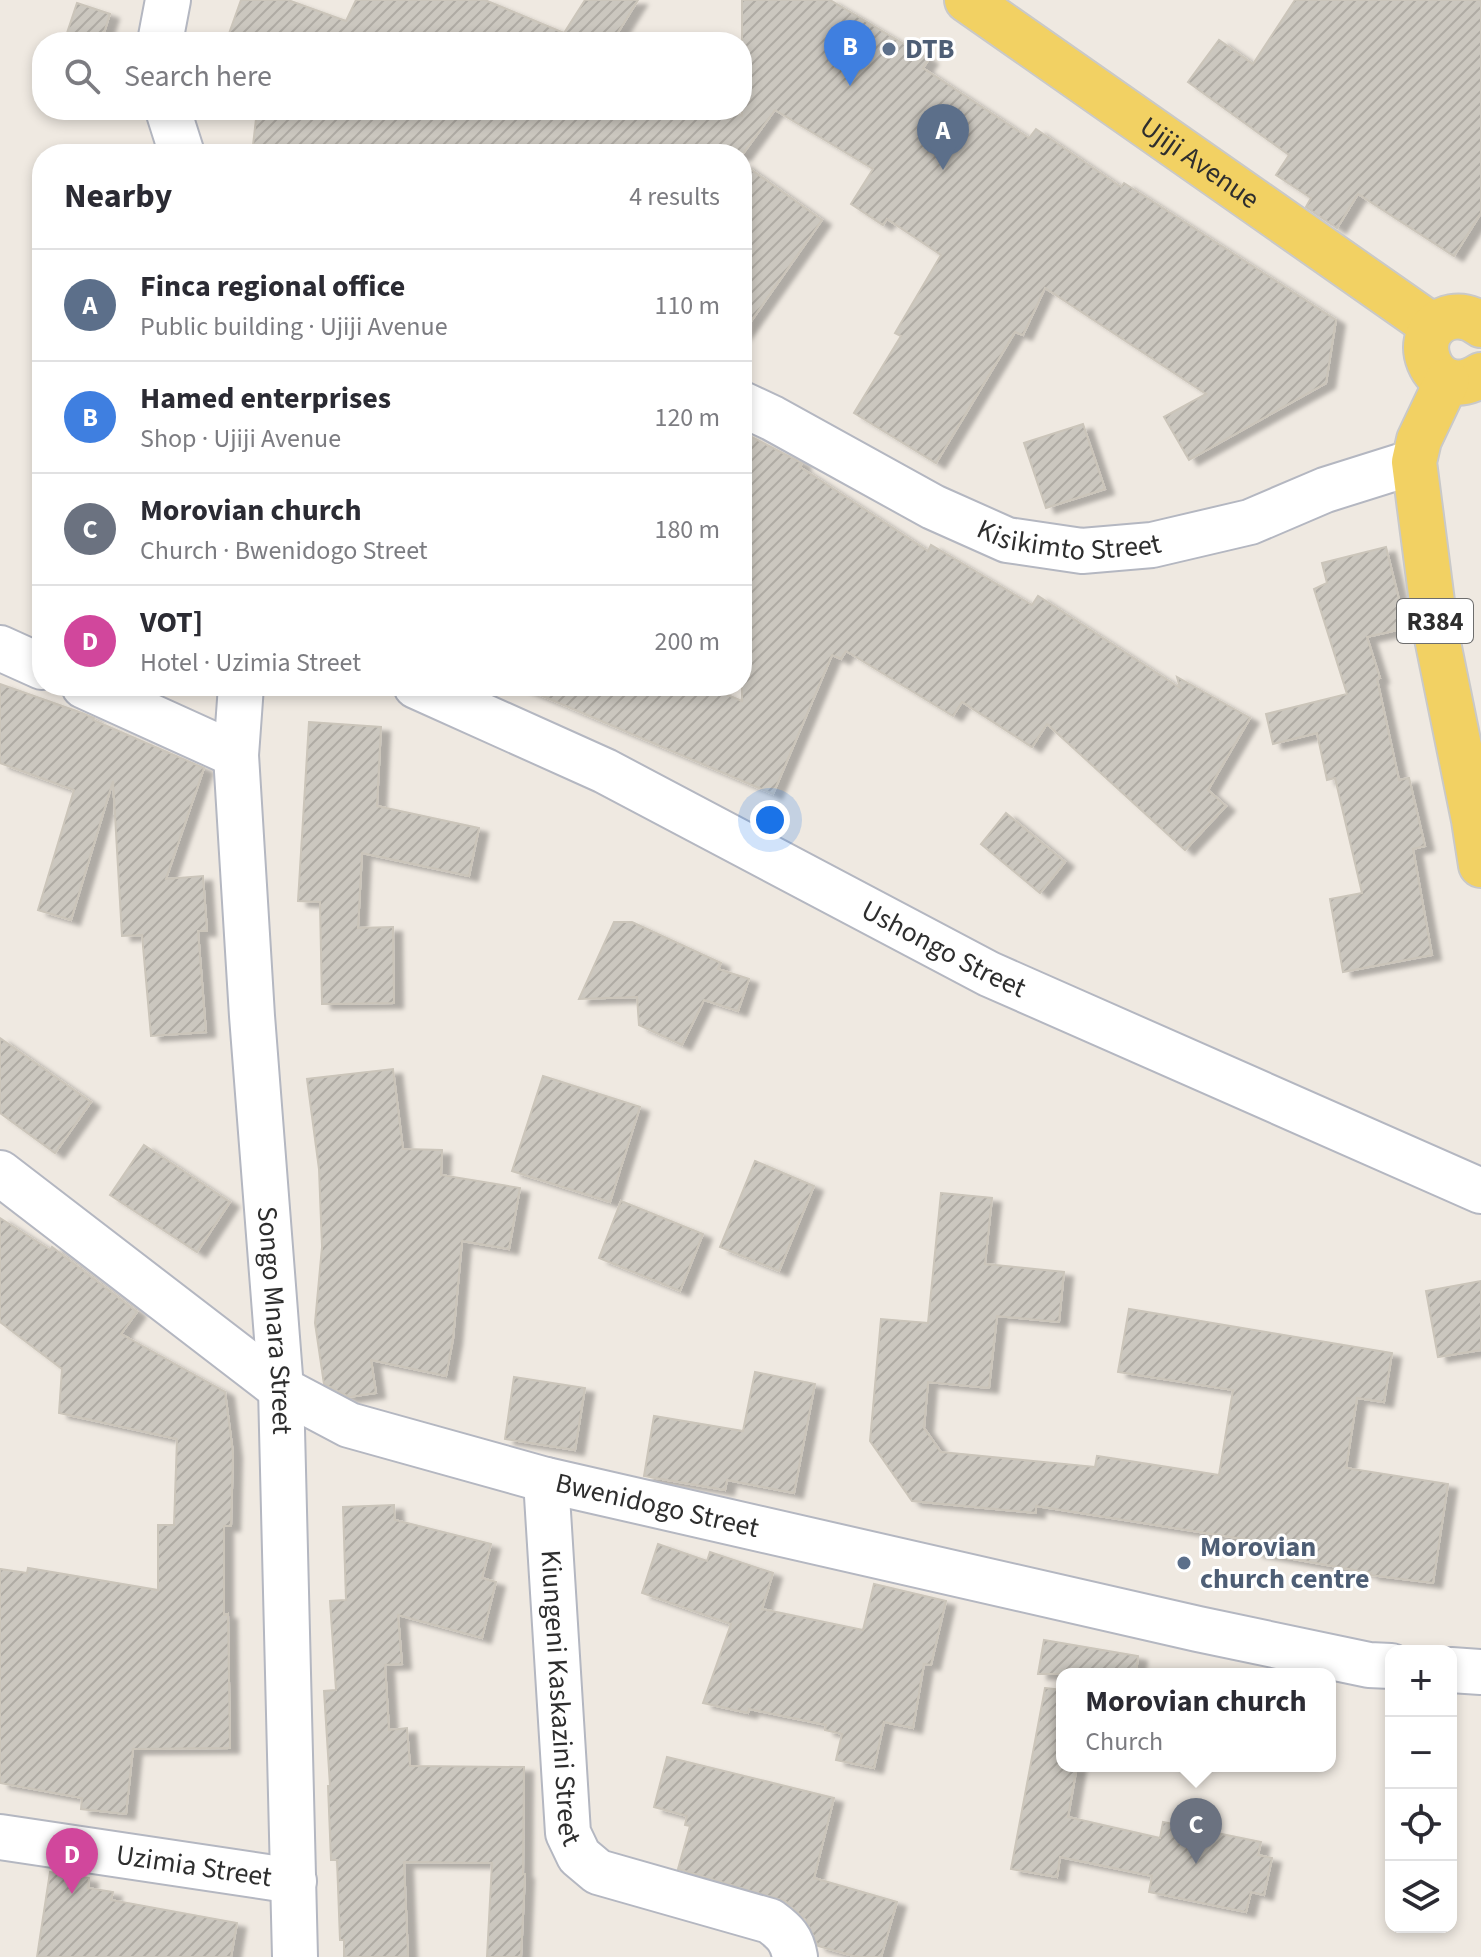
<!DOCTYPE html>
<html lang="en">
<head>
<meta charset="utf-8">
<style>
	:root { --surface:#fff; --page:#f2f2f3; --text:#2b2b33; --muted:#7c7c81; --line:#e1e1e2; --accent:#db2777 }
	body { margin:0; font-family:"Source Sans 3",sans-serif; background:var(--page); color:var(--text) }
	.controls { position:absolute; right:24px; bottom:24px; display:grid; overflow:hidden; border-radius:16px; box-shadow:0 4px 12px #0003 }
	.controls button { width:72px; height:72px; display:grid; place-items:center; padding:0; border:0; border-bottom:2px solid var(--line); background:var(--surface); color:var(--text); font:40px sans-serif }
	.you { position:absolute; left:770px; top:820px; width:28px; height:28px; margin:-20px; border:6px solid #fff; border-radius:50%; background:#1a73e8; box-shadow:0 0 0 12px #1a73e833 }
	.badge { display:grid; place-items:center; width:52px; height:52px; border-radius:50%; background:var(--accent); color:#fff; font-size:26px; font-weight:700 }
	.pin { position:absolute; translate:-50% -66px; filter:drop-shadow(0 2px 4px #0008) }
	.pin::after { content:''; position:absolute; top:42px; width:28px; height:24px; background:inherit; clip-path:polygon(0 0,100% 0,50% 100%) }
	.popup { position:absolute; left:1056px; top:1668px; width:280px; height:104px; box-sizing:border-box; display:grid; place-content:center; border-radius:16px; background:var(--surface); filter:drop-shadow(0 2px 6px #0005); font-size:26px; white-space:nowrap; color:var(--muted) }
	.popup b { font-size:30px; color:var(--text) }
	.popup::after { content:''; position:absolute; left:50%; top:100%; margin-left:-16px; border:16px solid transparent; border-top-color:var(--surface) }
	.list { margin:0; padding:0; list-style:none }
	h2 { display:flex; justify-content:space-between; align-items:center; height:104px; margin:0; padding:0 32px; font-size:34px }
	h2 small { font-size:26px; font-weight:400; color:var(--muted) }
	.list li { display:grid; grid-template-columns:52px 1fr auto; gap:24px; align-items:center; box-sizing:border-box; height:112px; padding:0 32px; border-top:2px solid var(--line) }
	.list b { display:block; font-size:30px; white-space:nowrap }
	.list p { margin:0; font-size:26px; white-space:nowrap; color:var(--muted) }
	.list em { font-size:26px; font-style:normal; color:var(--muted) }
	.icon { flex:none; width:44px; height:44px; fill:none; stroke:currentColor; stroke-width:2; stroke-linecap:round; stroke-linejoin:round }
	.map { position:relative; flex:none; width:1481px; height:1957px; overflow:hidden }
	.search { position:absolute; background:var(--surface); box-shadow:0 4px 12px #0003; left:32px; top:32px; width:720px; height:88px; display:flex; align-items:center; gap:20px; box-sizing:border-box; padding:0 28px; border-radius:32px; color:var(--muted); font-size:30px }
	.panel { position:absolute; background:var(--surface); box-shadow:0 4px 12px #0003; left:32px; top:144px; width:720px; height:552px; border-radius:32px }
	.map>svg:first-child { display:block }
	.building { fill:url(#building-hatch); stroke:#cbc5ba; stroke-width:2; filter:url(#shadow) }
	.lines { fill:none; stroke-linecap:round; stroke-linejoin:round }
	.minor-casing { stroke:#b4b7c1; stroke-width:48 }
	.major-casing { stroke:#c9c9c9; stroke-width:48 }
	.minor { stroke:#fff; stroke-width:44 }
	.major { stroke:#f2d163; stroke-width:44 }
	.service-dot { fill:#5c6f8a; stroke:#fff; stroke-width:3 }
	.labels { text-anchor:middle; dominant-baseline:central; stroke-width:6; stroke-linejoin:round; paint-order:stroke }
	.shield { fill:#fff; stroke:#6d6d6d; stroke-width:2 }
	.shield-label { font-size:26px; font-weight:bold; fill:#2e2e2e }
	.service-label { font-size:28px; font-weight:bold; fill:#4e5e75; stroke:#fff; text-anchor:start }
	.street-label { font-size:28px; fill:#2e2e2e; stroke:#fff }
</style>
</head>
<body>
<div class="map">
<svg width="1481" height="1957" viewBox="0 0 1481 1957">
	<defs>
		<pattern id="building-hatch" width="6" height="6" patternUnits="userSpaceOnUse" patternTransform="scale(2)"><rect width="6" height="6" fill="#cbc7bf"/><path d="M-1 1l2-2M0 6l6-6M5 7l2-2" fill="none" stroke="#afaba4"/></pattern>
		<filter id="shadow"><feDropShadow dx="9" dy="5" stdDeviation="2" flood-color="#0004"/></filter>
	</defs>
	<rect width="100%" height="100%" fill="#efe9e1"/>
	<g class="building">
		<path d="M241,0h47l58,21 10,-21h129l79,33 21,-33h53l-26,42h-386z"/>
		<path d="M742,0h88l99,59 -6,9 106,70 7,-9 85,58 3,-4 212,137 -10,63 -137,77 -25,-43 42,-23 -161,-106 -22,47 -8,-3 -79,131 -82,-50 47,-77 -6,-3 46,-78 -54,-36 -4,6 -32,-21 22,-35 -98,-59 -33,45 -490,-1 5,-44h476l9,6z"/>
		<path d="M1295,0h186v213l-27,43 -96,-62 -21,34 -31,-21 5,-9 -35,-23 13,-20 -101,-73 31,-42 34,24z"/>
		<path d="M77,3l33,11 -9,28h-37z"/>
		<path d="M742,163l80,57 -80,114z"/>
		<path d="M1083,424l22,65 -59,19 -22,-65z"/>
		<path d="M742,432l60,31 -2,4 128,84 3,-6 101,60 6,-9 142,92 -3,-11 73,41 -42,72 18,16 -41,44 -138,-126 -15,23 -70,-45 -9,14 -107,-65 -5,8 -9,-4 -59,139 -254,-108h187l36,15z"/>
		<path d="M1386,547l20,81 -39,9 13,41 -3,1 22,101 10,-2 16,68 -12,3 19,106 -89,17 -13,-73 32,-6 -27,-115 -8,2 -10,-47 -44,11 -7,-30 81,-20 -33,-105 13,-6 -5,-20z"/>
		<path d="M0,684l82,29 12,5 -1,2 111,48 -38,111 37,-3 4,55h-9l8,101 -55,4 -9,-101 -20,1 -9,-155 -42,139 -33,-10 36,-120 -74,-27z"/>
		<path d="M309,722l72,5 -4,79 102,22 -10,48 -107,-23 -4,75 35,-1 1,76 -72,1 -2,-102 -22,-1z"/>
		<path d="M1006,813l59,49 -25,31 -59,-49z"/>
		<path d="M614,922h18l89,41 -3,6 31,10 -11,32 -34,-11 -22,45 -43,-20 -2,-28 -58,2z"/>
		<path d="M0,1038l91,64 -36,51 -55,-40z"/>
		<path d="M393,1069l10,80 39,1 -1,25 79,13 -11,61 -47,-8 -9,98 -7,37 -75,-16 5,33 -27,4 -25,-13 -9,-61 7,-76 -3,-78 -12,-90z"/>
		<path d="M543,1076l97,31 -30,95 -98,-31z"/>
		<path d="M144,1145l86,57 -33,50 -87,-57z"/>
		<path d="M755,1161l59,25 -35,85 -59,-24z"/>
		<path d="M941,1193l51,5 -7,66 79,8 -5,50 -62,-6 -8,72 -61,-6 -4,46 17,24 154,15 2,-11 122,19 14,-85 -115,-18 11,-63 263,44 -8,49 -27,-4 -11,70 102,16 -15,99 -63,-8 1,-2 -117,-21 2,-11 -220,-35v7l-124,-12 -42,-60 11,-122 47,4z"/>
		<path d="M621,1201l82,33 -23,57 -81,-33z"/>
		<path d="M0,1218l50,32 2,-3 85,65 -16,22 104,58 8,61 -2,73h-7v89l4,-1 2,134 -97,1 -7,65 -45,-5 1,-11 -82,-15v-214l27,4 1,-5 130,22v-65h16l3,-86 -118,-26 3,-44 -62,-47z"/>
		<path d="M1481,1281v69l-43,7 -12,-66z"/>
		<path d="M755,1372l60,12 -21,109 -67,-13 -2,10 -81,-14 10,-60 89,15z"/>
		<path d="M514,1377l71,11 -10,62 -70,-11z"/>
		<path d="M394,1505l1,15 96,24 -9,34 14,4 -14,56 -84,-23 4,49 -17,1 4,65 18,-2 3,38 114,1 -1,107h2l-4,83h-34l5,-94 -88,-1 4,95h-64v-17h-4l-3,-80h-6l-3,-74h2l-6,-95 12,-1 -6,-89 16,-1 -3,-93z"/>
		<path d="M658,1544l49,17 3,-9 63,21 -11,36 101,21 11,-46 72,17 -15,64 -7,-1 -11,64 -29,-6 -10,46 -38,-8 6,-26 -17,-4 1,-5 -77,-16 -1,4 -45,-10 28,-79 -89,-31z"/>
		<path d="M1044,1640l94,16 -2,18h-98z"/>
		<path d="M1045,1688l17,2v76h15l-9,51 92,21 3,-16 98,20 -3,13 14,3 -8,37 -13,-3 -5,20 -97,-20 3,-16 -92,-19 -3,20 -46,-8z"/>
		<path d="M667,1757l167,41 -20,80 83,24 -16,55h-24l-39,-11 -12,-26 -21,-19 -107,-32 12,-43 -5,-1 2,-9 -33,-9z"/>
		<path d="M50,1872l39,6 -1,10 25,4 -2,8 126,23 -6,34h-194z"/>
	</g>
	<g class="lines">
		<defs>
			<g id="minor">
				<path d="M160,42l8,-42"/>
				<path d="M168,110l14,44"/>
				<path id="s1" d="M742,404l30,14 161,89 74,33 75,11 70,-6 98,-23 75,-32 89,-28"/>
				<path d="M0,648l42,19"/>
				<path d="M84,686l152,69"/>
				<path id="s2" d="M241,686l-5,69 16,261 29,373 14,568"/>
				<path id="s3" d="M416,686l189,85 384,203 492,217"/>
				<path id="s4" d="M0,1173l281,216 68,36 197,55 652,149 171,36 22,1"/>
				<path id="s5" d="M546,1480l22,353 11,23 19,16 172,49c15,11 22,18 25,36"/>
				<path d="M1451,1670l30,2"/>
				<path id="s6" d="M0,1837l294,44"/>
			</g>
			<g id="major">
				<path id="s7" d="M967,0l467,327"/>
				<path d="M1481,325c-9,-7 -18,-10 -29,-8 -49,10 -22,90 29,58"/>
				<path d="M1447,381l-28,59 -5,22 22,171 38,187 7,45"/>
			</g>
		</defs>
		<use href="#minor" class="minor-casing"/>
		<use href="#major" class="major-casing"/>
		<use href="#minor" class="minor"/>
		<use href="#major" class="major"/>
	</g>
	<g class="service-dot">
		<circle cx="889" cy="49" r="8"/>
		<circle cx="1184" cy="1563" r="8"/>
	</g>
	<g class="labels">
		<rect class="shield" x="1397" y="599" width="76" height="44" rx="6"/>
		<g class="shield-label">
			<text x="1435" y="621">R384</text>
		</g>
		<g class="service-label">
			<text x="905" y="49">DTB</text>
			<text x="1200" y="1547">Morovian<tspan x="1200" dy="32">church centre</tspan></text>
		</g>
		<g class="street-label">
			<text stroke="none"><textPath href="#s7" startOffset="284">Ujiji Avenue</textPath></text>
			<text stroke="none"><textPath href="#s1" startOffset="360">Kisikimto Street</textPath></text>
			<text stroke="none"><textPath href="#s3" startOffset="590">Ushongo Street</textPath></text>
			<text stroke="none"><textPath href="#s2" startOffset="636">Songo Mnara Street</textPath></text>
			<text stroke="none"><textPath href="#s4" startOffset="750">Bwenidogo Street</textPath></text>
			<text stroke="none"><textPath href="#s5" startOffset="218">Kiungeni Kaskazini Street</textPath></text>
			<text stroke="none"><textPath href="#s6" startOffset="196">Uzimia Street</textPath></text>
		</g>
	</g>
</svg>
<div class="controls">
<button>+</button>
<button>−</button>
<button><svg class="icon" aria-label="locate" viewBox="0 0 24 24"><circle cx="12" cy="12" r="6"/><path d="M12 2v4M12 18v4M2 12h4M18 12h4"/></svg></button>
<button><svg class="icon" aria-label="layers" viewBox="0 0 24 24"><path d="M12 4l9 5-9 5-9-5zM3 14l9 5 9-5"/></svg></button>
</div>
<div class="you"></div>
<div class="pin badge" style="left:943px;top:170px;background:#5c6f8a">A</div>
<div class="pin badge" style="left:850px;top:86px;background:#3f7fe0">B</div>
<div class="pin badge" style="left:1196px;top:1864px;background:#6b7280">C</div>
<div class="popup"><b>Morovian church</b>Church</div>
<div class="pin badge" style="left:72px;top:1894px;background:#d1479c">D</div>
<div class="search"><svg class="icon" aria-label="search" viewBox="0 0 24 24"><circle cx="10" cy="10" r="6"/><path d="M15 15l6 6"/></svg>Search here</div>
<section class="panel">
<h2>Nearby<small>4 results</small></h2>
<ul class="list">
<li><span class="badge" style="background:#5c6f8a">A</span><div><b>Finca regional office</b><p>Public building · Ujiji Avenue</p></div><em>110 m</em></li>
<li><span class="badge" style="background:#3f7fe0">B</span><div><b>Hamed enterprises</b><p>Shop · Ujiji Avenue</p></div><em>120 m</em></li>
<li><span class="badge" style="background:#6b7280">C</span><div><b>Morovian church</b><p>Church · Bwenidogo Street</p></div><em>180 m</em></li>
<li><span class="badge" style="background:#d1479c">D</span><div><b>VOT]</b><p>Hotel · Uzimia Street</p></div><em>200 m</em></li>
</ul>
</section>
</div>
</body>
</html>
